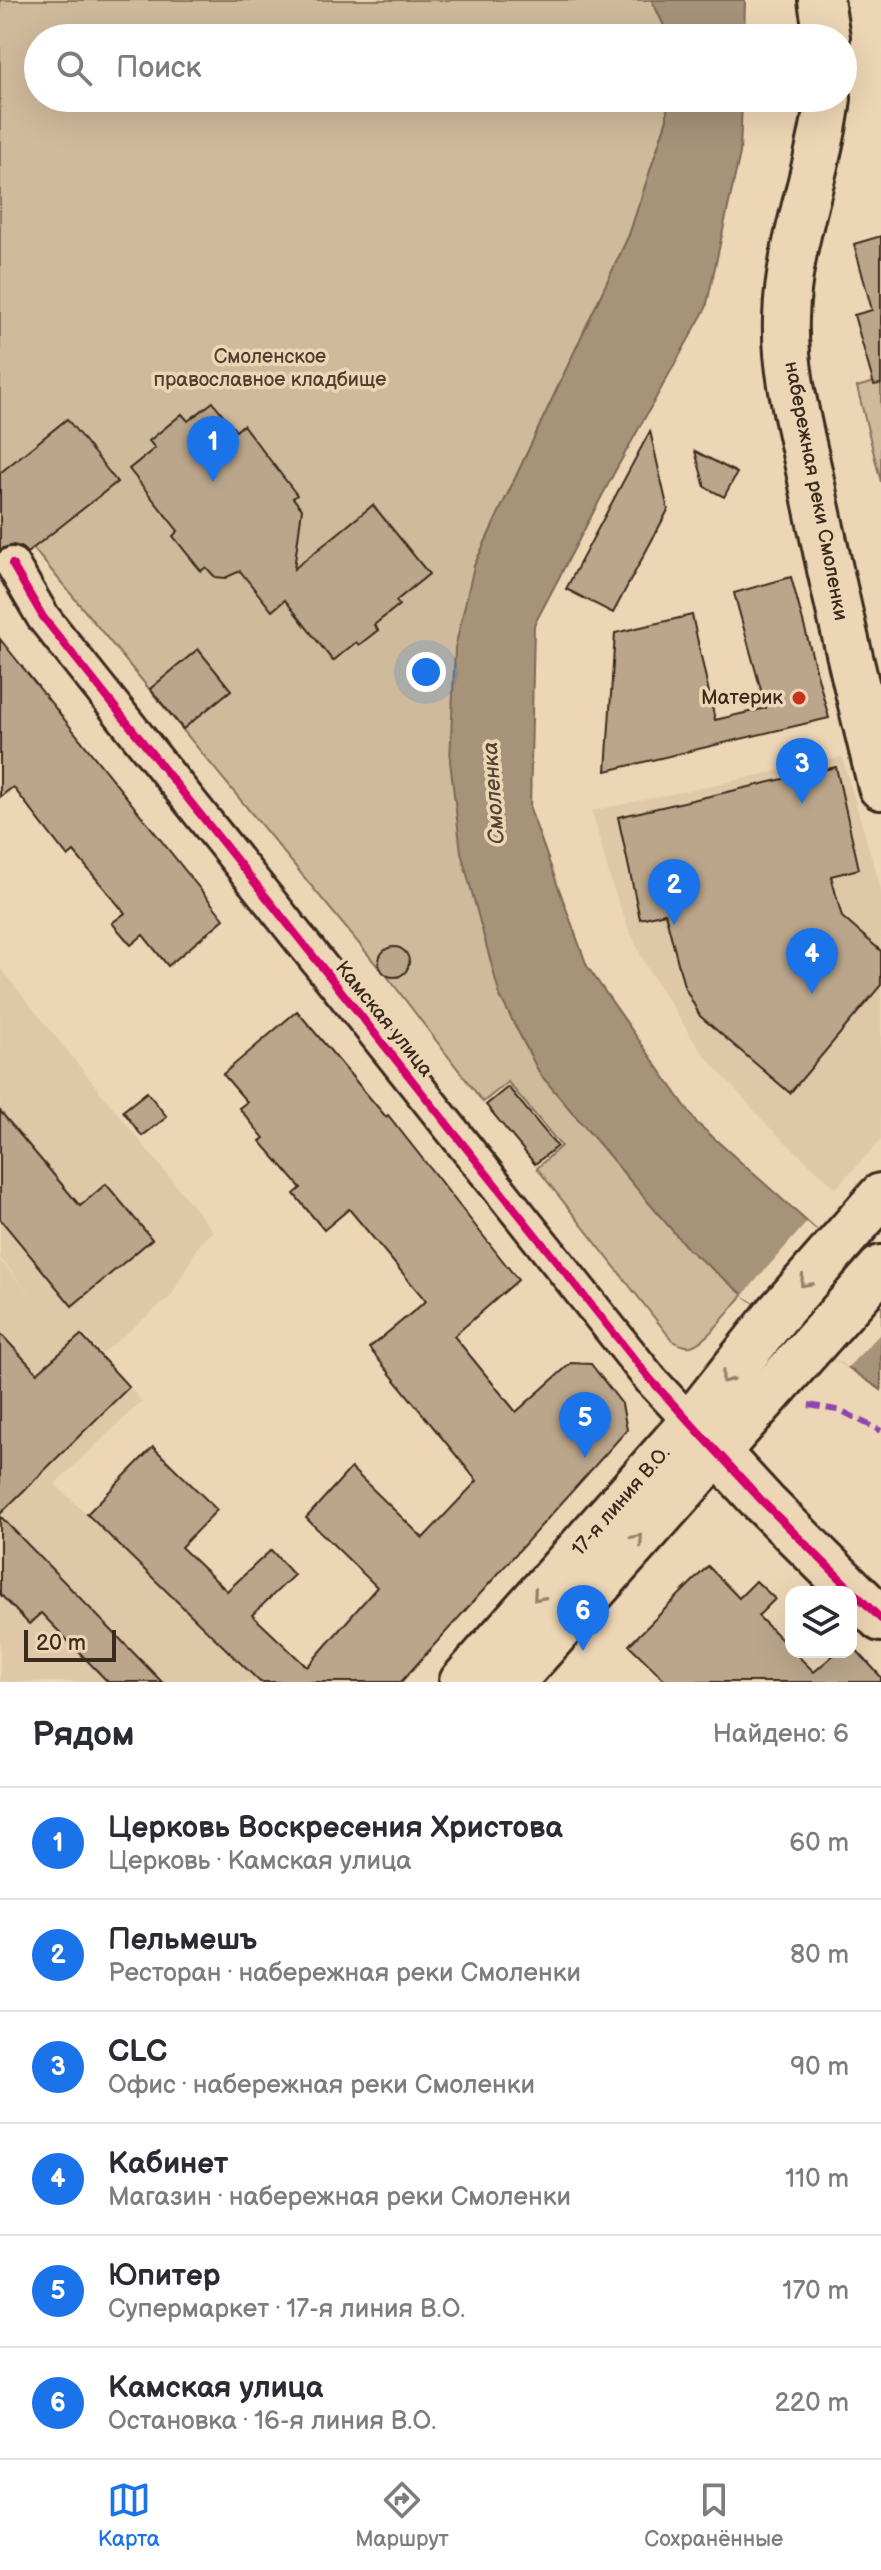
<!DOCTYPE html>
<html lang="ru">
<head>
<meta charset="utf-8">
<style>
	:root { --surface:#fff; --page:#f7f7f7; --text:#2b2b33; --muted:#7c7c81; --line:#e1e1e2; --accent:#1a73e8 }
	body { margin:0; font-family:"Balsamiq Sans",sans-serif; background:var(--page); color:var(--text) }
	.controls { position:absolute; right:24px; bottom:24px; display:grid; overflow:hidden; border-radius:16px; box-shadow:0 8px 32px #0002 }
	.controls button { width:72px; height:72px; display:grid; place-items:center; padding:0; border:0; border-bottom:2px solid var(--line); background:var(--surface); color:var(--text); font:40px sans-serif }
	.scale { position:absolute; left:24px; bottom:20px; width:92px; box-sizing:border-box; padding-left:8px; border:4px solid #3b2a1e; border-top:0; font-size:22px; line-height:28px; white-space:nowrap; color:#3b2a1e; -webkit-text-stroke:6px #edd6b5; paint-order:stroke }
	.you { position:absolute; left:426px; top:672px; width:28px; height:28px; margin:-20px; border:6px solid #fff; border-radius:50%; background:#1a73e8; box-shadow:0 0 0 12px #1a73e833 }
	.badge { display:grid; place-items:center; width:52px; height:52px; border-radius:50%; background:var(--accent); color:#fff; font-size:26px; font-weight:700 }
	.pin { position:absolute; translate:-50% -66px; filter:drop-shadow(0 2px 4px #0008) }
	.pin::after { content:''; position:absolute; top:42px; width:28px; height:24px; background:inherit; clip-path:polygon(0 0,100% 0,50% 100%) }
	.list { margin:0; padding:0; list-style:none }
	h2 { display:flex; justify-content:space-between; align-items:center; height:104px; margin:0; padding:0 32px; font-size:34px }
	h2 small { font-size:26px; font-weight:400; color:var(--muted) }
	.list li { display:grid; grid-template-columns:52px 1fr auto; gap:24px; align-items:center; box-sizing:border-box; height:112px; padding:0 32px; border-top:2px solid var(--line) }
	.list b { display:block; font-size:30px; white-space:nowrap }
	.list p { margin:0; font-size:26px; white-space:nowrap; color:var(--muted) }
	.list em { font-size:26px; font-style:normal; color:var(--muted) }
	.icon { flex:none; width:44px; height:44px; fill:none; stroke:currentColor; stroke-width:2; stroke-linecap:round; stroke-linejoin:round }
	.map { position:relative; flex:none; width:881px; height:1682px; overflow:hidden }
	.search { position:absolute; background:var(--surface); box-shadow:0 8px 32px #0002; left:24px; right:24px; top:24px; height:88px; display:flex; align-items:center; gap:20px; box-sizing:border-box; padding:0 28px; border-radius:44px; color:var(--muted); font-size:30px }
	.sheet { height:776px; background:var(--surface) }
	nav { display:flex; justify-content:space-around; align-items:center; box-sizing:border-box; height:112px; border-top:2px solid var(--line); background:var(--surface); font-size:22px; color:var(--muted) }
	nav a { display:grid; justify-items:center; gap:4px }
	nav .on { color:var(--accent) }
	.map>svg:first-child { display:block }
	.built { fill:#dec8a8 }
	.green { fill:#d0ba9c; stroke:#86725d; stroke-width:2 }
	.water { fill:#a7927a; stroke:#7c6855; stroke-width:2 }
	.pier { fill:#edd6b5 }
	.building { fill:#bba68b; stroke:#3b2a1e; stroke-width:2 }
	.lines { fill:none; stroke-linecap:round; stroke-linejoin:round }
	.street-casing { stroke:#3b2a1e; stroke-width:38 }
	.secondary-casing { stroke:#3b2a1e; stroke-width:50 }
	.street { stroke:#edd6b5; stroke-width:32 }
	.secondary { stroke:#edd6b5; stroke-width:44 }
	.quiet { stroke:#8e44ad; stroke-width:6; stroke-dasharray:12 6; stroke-linecap:butt }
	.cycleway-casing { stroke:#edd6b5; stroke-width:13 }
	.cycleway { stroke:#d6006c; stroke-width:8 }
	.oneway { stroke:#94806a }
	.poi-dot { fill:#c8321e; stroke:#edd6b5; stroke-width:3 }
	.labels { text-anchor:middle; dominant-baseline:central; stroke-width:7; stroke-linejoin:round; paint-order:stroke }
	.park-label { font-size:20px; fill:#514031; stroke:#edd6b5 }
	.street-label { font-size:20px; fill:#3b2a1e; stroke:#edd6b5 }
	.poi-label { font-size:20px; fill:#3b2a1e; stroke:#edd6b5; text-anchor:end }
	.water-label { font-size:22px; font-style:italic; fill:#564435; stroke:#edd6b5 }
</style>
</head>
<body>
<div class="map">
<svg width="881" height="1682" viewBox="0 0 881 1682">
	<rect width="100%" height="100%" fill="#edd6b5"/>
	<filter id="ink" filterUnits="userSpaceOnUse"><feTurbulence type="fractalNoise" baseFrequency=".0125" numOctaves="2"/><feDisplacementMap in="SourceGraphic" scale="16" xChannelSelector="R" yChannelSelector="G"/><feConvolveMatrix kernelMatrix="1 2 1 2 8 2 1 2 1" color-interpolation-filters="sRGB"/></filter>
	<g filter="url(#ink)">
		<g class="built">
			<path d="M842,757l39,132v251l-45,48 -68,-62 -68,-76 -54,-84 -19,-41 -15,-40 -20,-74z"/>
			<path d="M0,968l213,263 -16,17 -25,47 -70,59 -19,-21 -2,1 61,67 -87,83 204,198h-259v-422l38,44 -38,-46z"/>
		</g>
		<g class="green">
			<path d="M0,0h652l14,30v8h-628v60h629v21l-38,116 -155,331 26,430 40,78 148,175 55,46c-11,12 -37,48 -52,51 -7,1 -13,-2 -19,-6l-135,-172 24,-22 -53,-64 -25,20 -96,-126 12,1 8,-8 1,-12 -8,-9h-11l-9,8 -1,12 -346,-420 -33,26z"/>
			<path d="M881,380v102l-24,-95z"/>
		</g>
		<g class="water">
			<path d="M652,0h93l-1,38h-78v-8z"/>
			<path d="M667,98h75l-2,55 -34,155 -92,165 -80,152 -4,184 57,157 110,157 184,165v102l-131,-90 -62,-51 -148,-175 -40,-78 -39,-144 -11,-91 5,-113 19,-82 155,-331 38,-116z"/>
		</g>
		<path class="pier" d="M807,1222l74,66v45l-34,35 -104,-73z"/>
		<g class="building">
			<path d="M881,236v148l-7,1 -20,-70 18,-5 -18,-66z"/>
			<path d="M213,402l23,29 7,-6 54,70 -4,3 9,11 -8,60 79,-64 56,69 -33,27 3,4 -25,20 4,5 -19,15 -3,-3 -23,19 -48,-61 -13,11 -32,-40 -15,7 -10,-1 -9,-10 -5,4 -28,-35 5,-5 -49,-62 26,-21 -6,-7 33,-27 6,7z"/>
			<path d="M67,419l50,63 -90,71 -6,-6 -8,-2 -13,5v-77z"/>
			<path d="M650,431l18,79 -55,103 -47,-24z"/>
			<path d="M695,451l42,22 -13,24 -19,-10z"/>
			<path d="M791,577l38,141 -223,53 9,-138 77,-18 23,105 51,-12 -32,-115z"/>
			<path d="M0,639l224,280 -56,47 -25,-31 -12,10 -19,-22 13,-10 -51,-61 -6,5 -55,-70 -13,10z"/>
			<path d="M198,649l33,41 -48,39 -33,-40z"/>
			<path d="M836,767l23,102 -28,7 11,41 39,34v34l-91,108 -90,-77 -16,-30 -19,-73 -25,6 -22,-102z"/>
			<circle cx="394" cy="962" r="15"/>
			<path d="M297,1011l89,106 2,-2 130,165 -64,56 62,76 55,-49 20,1 31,40 5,26 -226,252h-141l-173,-168 66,-67 64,63 -36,37 46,44 44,-41 23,25 -42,40 55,52 70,-80 -71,-69 45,-50 72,70 54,-57 -108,-133 57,-47 -77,-92 -25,21 -30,-36 7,-6 -41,-47 4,-3 -25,-30 8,-6 -24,-28z"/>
			<path d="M508,1087l49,59 -22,18 -49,-59z"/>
			<path d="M147,1092l20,25 -25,19 -19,-25z"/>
			<path d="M0,1111l80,95 26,-22 46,55 -80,67 -72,-87z"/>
			<path d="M0,1333l37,40 44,-38 48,52 -129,127z"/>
			<path d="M0,1516l162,166h-54l-67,-69 -12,11 -29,-30z"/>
			<path d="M708,1566l31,32 17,-17 19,18 -17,17 56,56 23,-20h14v-8l30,33v5h-214l-38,-37z"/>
		</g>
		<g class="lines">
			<defs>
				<path id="street" d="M12,564l31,53 608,763 40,43"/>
				<g id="secondary">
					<path d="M821,0l6,38"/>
					<path d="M828,98c-9,74 -40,145 -42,220 -2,54 14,109 25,162 21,103 45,205 70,307"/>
					<path d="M696,1429l68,74 117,116"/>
					<path d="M462,1682l229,-259 84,-106 106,-121"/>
					<path d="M512,1682l369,-414"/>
				</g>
			</defs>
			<use href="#street" class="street-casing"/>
			<use href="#secondary" class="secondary-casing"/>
			<use href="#street" class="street"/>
			<use href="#secondary" class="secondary"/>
			<path class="quiet" d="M809,1405l33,6 39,20"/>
			<defs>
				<path id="cycleway" d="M12,564l31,53 608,763 113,123 117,116"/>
			</defs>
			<use href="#cycleway" class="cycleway-casing"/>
			<use href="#cycleway" class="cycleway"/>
		</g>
		<defs><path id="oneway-chevron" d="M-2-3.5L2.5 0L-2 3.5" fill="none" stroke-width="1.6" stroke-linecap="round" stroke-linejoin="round" transform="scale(2)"/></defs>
		<g class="oneway">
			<use href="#oneway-chevron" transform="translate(805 1282) rotate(132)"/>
			<use href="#oneway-chevron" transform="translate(726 1378) rotate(128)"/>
			<use href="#oneway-chevron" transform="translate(638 1539) rotate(-49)"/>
			<use href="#oneway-chevron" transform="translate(538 1596) rotate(131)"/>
		</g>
	</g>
	<circle class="poi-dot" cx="799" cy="698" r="8"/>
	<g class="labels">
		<g class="park-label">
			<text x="270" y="357">Смоленское<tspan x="270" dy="23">православное кладбище</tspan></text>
		</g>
		<g class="street-label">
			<text transform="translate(816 491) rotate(79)">набережная реки Смоленки</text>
			<text transform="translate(384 1019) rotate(51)">Камская улица</text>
			<text transform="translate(621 1501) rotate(-49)">17-я линия В.О.</text>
		</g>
		<g class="poi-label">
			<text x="783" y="698">Материк</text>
		</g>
		<g class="water-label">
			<text transform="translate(494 793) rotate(-94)">Смоленка</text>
		</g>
	</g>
</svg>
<div class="controls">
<button><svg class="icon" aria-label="layers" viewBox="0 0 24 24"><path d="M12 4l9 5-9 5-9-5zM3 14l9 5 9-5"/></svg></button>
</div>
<div class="scale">20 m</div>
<div class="you"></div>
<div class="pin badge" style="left:213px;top:482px">1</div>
<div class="pin badge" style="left:674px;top:925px">2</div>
<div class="pin badge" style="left:802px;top:804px">3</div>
<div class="pin badge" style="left:812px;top:994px">4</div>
<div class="pin badge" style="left:585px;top:1458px">5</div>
<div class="pin badge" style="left:583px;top:1651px">6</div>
<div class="search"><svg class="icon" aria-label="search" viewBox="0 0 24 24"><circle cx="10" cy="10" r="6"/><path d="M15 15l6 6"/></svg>Поиск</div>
</div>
<section class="sheet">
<h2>Рядом<small>Найдено: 6</small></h2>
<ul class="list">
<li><span class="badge">1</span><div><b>Церковь Воскресения Христова</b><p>Церковь · Камская улица</p></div><em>60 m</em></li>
<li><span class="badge">2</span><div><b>Пельмешъ</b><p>Ресторан · набережная реки Смоленки</p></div><em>80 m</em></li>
<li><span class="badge">3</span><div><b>CLC</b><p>Офис · набережная реки Смоленки</p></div><em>90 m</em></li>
<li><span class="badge">4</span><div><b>Кабинет</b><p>Магазин · набережная реки Смоленки</p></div><em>110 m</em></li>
<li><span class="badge">5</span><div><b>Юпитер</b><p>Супермаркет · 17-я линия В.О.</p></div><em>170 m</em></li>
<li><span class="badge">6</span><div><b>Камская улица</b><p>Остановка · 16-я линия В.О.</p></div><em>220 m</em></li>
</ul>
</section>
<nav>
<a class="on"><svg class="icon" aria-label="map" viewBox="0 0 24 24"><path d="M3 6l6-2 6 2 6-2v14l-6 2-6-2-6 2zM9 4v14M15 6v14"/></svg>Карта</a>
<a><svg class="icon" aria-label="directions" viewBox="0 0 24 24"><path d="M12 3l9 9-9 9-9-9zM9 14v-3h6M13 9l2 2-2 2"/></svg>Маршрут</a>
<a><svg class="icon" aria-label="saved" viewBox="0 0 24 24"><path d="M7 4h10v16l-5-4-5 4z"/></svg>Сохранённые</a>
</nav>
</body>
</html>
